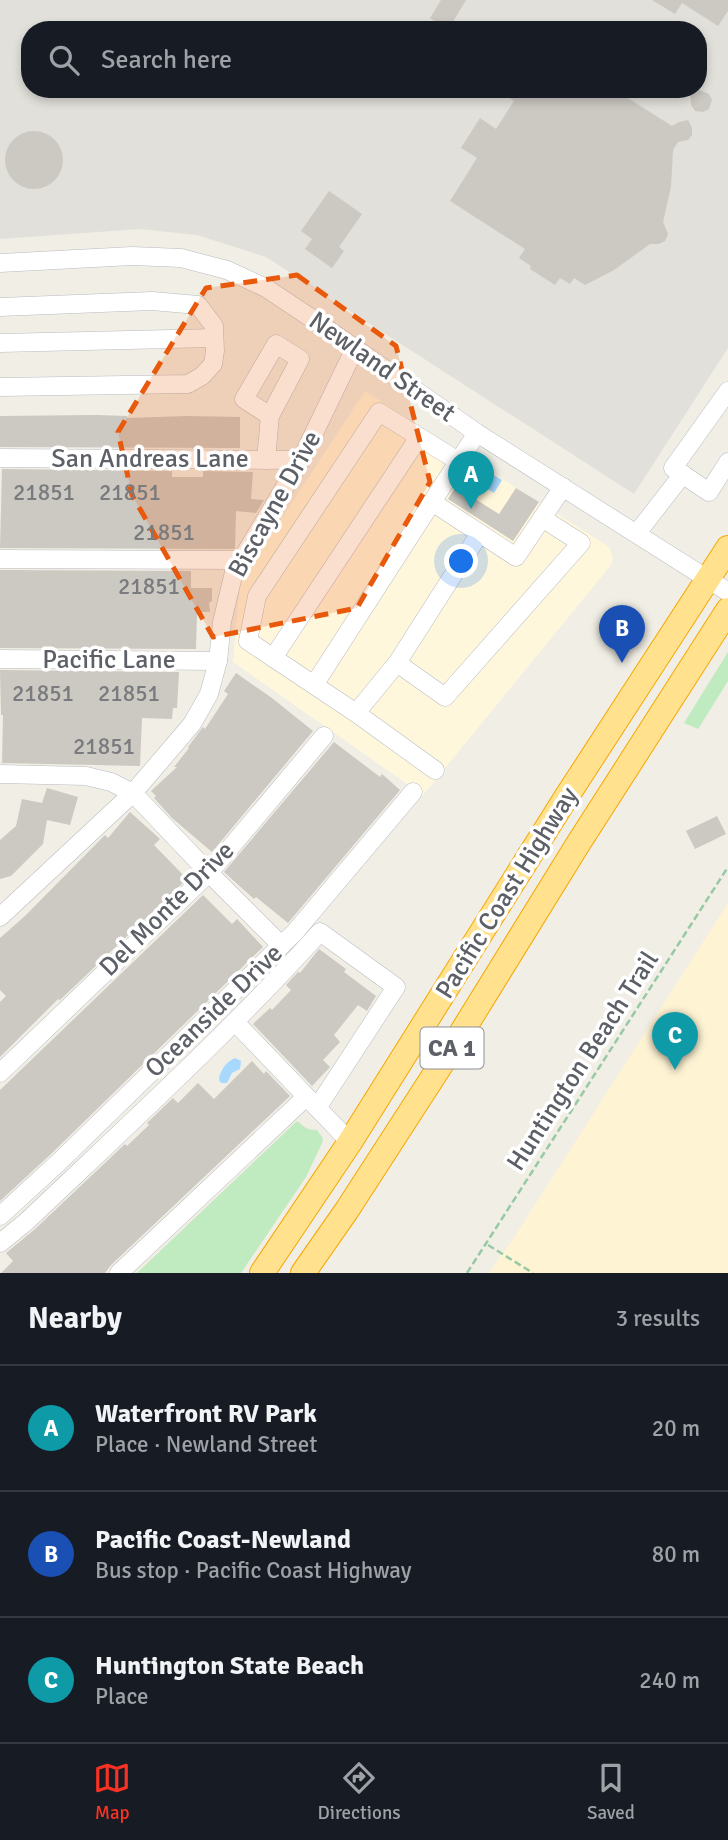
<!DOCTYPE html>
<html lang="en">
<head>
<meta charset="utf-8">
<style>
	:root { --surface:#171b24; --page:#20242c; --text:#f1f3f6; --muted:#9ea1a6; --line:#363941; --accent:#f93223 }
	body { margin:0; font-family:Signika,sans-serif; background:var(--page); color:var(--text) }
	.you { position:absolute; left:462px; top:562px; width:24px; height:24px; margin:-18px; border:5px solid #fff; border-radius:50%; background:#1a73e8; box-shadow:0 0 0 10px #1a73e833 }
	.badge { display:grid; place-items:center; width:46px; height:46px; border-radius:50%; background:var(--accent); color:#fff; font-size:23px; font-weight:700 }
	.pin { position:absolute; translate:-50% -58px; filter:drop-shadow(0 2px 4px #0008) }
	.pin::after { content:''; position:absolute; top:37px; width:24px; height:21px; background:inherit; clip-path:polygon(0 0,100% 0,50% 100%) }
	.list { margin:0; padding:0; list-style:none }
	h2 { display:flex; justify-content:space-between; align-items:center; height:91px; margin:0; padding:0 28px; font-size:30px }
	h2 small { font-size:23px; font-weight:400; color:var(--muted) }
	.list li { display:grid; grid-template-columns:46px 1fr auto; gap:21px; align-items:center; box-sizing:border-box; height:126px; padding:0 28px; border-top:2px solid var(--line) }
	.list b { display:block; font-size:26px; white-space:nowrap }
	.list p { margin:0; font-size:23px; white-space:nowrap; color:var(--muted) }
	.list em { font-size:23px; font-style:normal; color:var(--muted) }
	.icon { flex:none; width:38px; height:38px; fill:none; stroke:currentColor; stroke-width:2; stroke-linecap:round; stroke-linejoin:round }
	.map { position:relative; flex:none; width:728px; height:1273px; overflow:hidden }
	.search { position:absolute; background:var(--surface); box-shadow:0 4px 10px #0003; left:21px; right:21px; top:21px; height:77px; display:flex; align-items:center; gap:18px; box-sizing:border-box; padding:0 24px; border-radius:28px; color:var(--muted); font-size:26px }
	.sheet { height:469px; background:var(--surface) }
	nav { display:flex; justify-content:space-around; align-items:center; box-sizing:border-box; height:98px; border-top:2px solid var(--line); background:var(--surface); font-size:19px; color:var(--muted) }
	nav a { display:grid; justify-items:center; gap:4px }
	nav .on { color:var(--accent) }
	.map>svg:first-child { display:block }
	.commercial { fill:#fff7dc }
	.industrial { fill:#e1e0da; fill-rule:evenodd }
	.green { fill:#c0eac0 }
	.sand { fill:#fef3d3 }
	.water { fill:#a7d9ff }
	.building { fill:#ccc8c2 }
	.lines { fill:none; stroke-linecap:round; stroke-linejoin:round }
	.minor-casing { stroke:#b8bbc0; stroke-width:19 }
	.highway-casing { stroke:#f6a700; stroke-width:26 }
	.path { stroke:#97c9a5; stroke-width:2.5; stroke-dasharray:7 3.5; stroke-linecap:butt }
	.minor { stroke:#fff; stroke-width:18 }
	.highway { stroke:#ffe18e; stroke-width:24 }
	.marked { fill:#e8590c; fill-opacity:0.2; stroke:#e8590c; stroke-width:5; stroke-dasharray:14 9; stroke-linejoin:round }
	.labels { text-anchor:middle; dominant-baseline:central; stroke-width:7; stroke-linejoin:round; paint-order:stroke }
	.number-label { font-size:23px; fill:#797b7e }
	.shield { fill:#fff; stroke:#8e9095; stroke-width:2 }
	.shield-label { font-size:24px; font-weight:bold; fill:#5d6167 }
	.street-label { font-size:26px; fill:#5d6167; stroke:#fff }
</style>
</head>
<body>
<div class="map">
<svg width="728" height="1273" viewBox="0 0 728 1273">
	<rect width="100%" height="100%" fill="#f1eee5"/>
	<path class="commercial" d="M365,391l244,156 4,11 -2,7 -188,230 -190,-133 7,-80z"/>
	<path class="industrial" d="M0,0h728v348l-94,146 -368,-237 -69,-22 -57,-6 -140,10zM30,30h668v59h-668z"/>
	<g class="green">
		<path d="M728,652v29l-30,48 -14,-6z"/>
		<path d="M297,1121c8,6 9,9 20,9l5,7 1,4 -17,36 -65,96h-104z"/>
	</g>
	<path class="sand" d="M728,903v370h-239l26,-37z"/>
	<g class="water">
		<path d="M477,465l25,15 -8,13 -25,-15z"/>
		<path d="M235,1058l6,3 -1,8 -8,4 -5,10h-6l-2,-3c1,-10 7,-18 16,-22z"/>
	</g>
	<g class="building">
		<path d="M441,0h25l-18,30 -18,-12z"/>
		<path d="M652,0h76v11l-10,15 -36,-23 -7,11z"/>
		<path d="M496,89h131l-4,6 49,31 7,-4 9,-2 4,8v7l-4,5 -10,2 -5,8 -2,37 -8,35 5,12 -3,7 -6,3h-9l-36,26 -29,15 -11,-7 -4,6 -10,-6 -5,7 -25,-16 1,-3 -12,-8 6,-9 -75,-48 27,-43 -16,-10 19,-30 16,11 18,-28z"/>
		<path d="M690,89h7l12,5 3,6 -3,9 -6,3 -8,-1 -4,-6z"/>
		<circle cx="34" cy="160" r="29"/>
		<path d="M329,191l33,23 -23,33 5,4 -12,17 -27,-19 7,-10 -11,-8z"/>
		<path d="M96,415l31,1v2l60,-2 53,1v31l-240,-1v-31z"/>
		<path d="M2,469l170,2v6h31v-6l50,1 -2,27 13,1 -8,13 -20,-2 -1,38 -235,-1z"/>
		<path d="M459,482l16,10 -3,5 27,17 17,-26 23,14 -26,39 -65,-42z"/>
		<path d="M0,570l191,1v17h21v13l-3,2 1,9h-13l-1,37 -196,-1z"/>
		<path d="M0,670l179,2 -2,36h-4l-1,11 -30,-1 -2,48 -138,-3 1,-48h-2z"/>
		<path d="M236,673l36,25 41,33 -101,121 -40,-34 -18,-20 2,-2 -5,-5 26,-24h-3l15,-19 -1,-1 15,-20 2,2 23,-35 -4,-3z"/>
		<path d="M334,742l46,35 2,-3 18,16 -112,133 -32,-26 -2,2 -30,-27z"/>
		<path d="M47,788l31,9 -8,28 -23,-5 -4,24 -32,32 -11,3v-39l16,-14 6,-27 20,4z"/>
		<path d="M130,812l30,27 -6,6 33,34 -127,121 -2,-1 -58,58v-55l6,-6 -6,-6v-52l25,-22 80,-81 3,3z"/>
		<path d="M717,816l9,18 -31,15 -9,-18z"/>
		<path d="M203,895l29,29 5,-5 26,28 -212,207 -51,47v-111z"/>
		<path d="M319,949l27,20 -2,3 32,24 -9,15 -9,-6 -24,30 6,7 -17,18 7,7 -18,19 -59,-62 17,-16 2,2 19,-20 -5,-5 12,-13 2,1z"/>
		<path d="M252,1061l12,13 2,-3 24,25 -179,169 -6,8h-104l12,-12 -7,-8 28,-23 91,-86 2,2 22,-21 -2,-2 26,-25 5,5 20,-20 16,16z"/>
	</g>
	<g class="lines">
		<defs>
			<g id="minor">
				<path d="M0,263l132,-7 49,2 46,12 39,18 54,36 157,109 251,159"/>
				<path d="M0,307l152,-6 46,4 16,21 1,25 -2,13 -11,12 -14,8 -188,3"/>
				<path d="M0,343l214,-5"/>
				<path d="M728,391l-55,77 36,24 19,-30"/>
				<path d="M477,433l-45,69 84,55 47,-70"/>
				<path d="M0,458l301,2"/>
				<path d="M266,460l4,-44 30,-57 -24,-15 -32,55 26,17"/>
				<path d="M458,461l-79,-49 -122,184 -9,45 108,72 41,-50 48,34 136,-154 -39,-25"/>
				<path d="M637,533l46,-59"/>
				<path d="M0,559l241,1"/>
				<path d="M273,658l146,-221"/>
				<path d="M0,659l218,2"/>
				<path d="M397,663l83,-130"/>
				<path d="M314,685l118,-183"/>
				<path d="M356,713l79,57"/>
				<path d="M0,774l86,2 25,6 22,11 76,80 72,72"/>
				<path d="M0,917l133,-124 59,-69 17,-30 9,-33 4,-39 12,-50 67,-112 54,-112"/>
				<path d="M235,1022l115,120"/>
				<path d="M0,1073l209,-200 115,-137"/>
				<path d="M0,1216l59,-54 236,-230 118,-140"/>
				<path d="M0,1243l26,-21c100,-95 202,-188 294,-290l76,55 -79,121"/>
				<path d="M119,1273l187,-176"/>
			</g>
			<g id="highway">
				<path d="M262,1273l88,-131 217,-346 161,-248"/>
				<path d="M303,1273l44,-63 108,-167 123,-199 150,-234"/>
			</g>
		</defs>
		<use href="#minor" class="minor-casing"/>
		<use href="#highway" class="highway-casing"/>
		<g class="path">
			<path d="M488,1245l45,28"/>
			<path d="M467,1273l261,-406"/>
		</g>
		<use href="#minor" class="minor"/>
		<use href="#highway" class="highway"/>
	</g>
	<path class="marked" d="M297,275l99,71 34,136 -73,126 -144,29 -81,-142 -14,-63 88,-144z"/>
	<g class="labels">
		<g class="number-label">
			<text x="44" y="492">21851</text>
			<text x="130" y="492">21851</text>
			<text x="164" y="532">21851</text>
			<text x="149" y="586">21851</text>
			<text x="43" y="693">21851</text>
			<text x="129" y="693">21851</text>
			<text x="104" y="746">21851</text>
		</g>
		<rect class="shield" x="420.5" y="1027.5" width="63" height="41" rx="5"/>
		<g class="shield-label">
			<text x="452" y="1048">CA 1</text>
		</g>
		<g class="street-label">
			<text transform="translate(382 367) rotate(35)">Newland Street</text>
			<text x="150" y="459">San Andreas Lane</text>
			<text transform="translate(275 504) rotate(-61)">Biscayne Drive</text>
			<text x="109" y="660">Pacific Lane</text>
			<text transform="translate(507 893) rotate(-58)">Pacific Coast Highway</text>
			<text transform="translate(167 909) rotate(-45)">Del Monte Drive</text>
			<text transform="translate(214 1011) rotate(-44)">Oceanside Drive</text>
			<text transform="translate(583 1061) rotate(-57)">Huntington Beach Trail</text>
		</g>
	</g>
</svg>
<div class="you"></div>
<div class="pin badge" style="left:471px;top:509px;background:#0f9aa8">A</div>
<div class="pin badge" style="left:622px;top:663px;background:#1a4fb4">B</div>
<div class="pin badge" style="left:675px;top:1070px;background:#0f9aa8">C</div>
<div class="search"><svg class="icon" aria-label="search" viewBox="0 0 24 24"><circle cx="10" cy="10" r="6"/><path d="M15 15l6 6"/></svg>Search here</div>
</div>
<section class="sheet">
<h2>Nearby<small>3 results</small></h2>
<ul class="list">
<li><span class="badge" style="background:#0f9aa8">A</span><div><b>Waterfront RV Park</b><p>Place · Newland Street</p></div><em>20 m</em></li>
<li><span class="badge" style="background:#1a4fb4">B</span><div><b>Pacific Coast-Newland</b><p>Bus stop · Pacific Coast Highway</p></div><em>80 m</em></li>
<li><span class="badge" style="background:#0f9aa8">C</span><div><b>Huntington State Beach</b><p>Place</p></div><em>240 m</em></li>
</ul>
</section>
<nav>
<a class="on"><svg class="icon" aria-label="map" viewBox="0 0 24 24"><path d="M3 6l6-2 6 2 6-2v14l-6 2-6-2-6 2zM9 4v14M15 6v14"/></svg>Map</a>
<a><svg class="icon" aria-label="directions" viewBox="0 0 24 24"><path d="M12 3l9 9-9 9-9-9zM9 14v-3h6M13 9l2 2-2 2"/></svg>Directions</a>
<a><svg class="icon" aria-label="saved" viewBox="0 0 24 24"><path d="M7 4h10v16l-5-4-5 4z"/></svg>Saved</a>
</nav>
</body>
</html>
